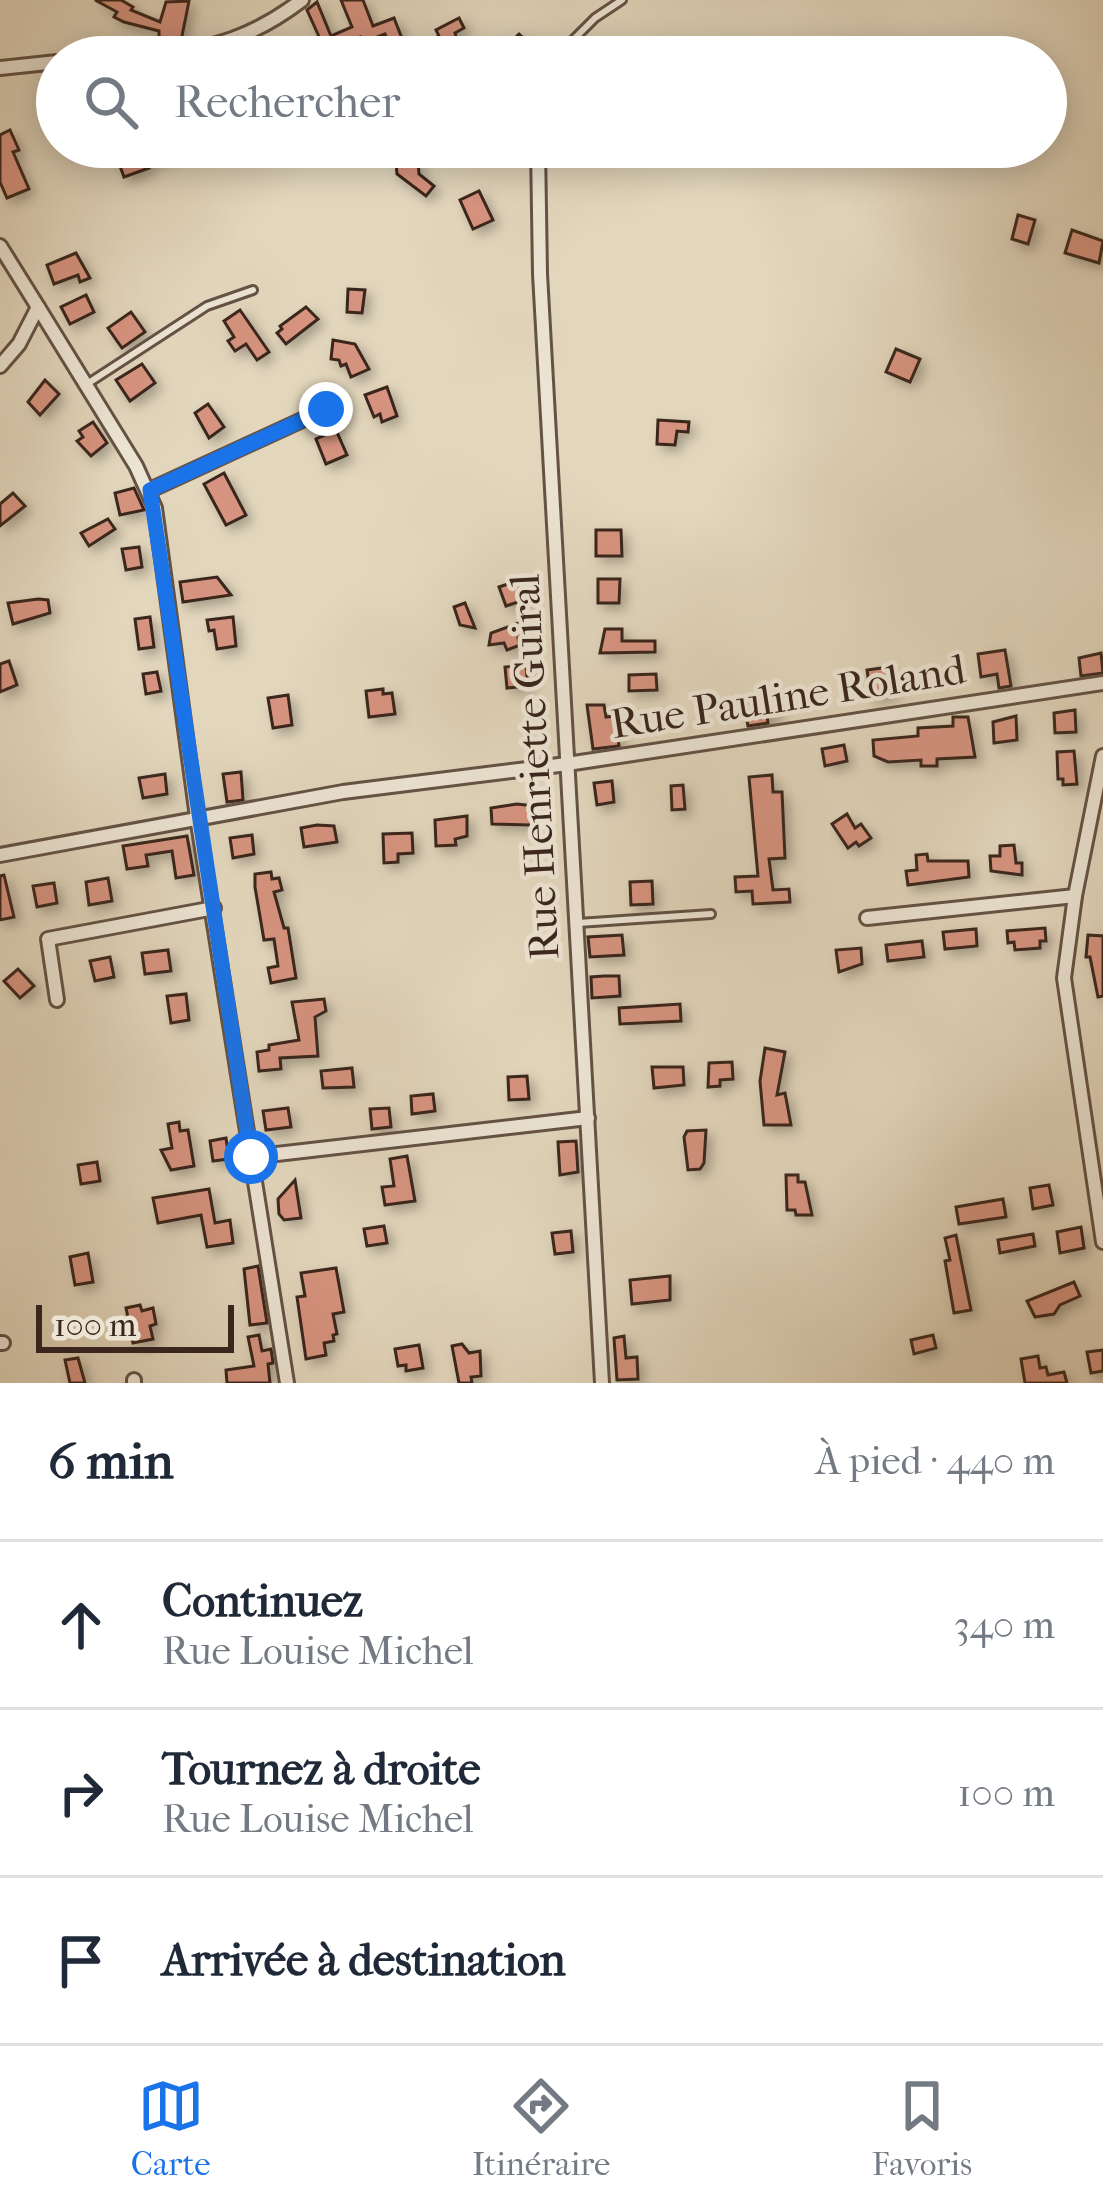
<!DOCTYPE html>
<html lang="fr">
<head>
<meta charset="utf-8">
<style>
	:root { --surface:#fff; --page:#f6f6f7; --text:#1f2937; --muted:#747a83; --line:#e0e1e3; --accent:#1a73e8 }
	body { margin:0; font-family:"IM FELL French Canon",serif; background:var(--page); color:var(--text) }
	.scale { position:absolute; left:36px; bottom:30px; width:198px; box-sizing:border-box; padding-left:12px; border:6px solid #3a261d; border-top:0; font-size:33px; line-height:42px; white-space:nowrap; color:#3a261d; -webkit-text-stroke:9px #ece4d3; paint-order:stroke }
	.stop { position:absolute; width:36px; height:36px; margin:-27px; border:9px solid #1a73e8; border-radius:50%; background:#fff }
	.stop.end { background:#1a73e8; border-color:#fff; box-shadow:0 3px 12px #0008 }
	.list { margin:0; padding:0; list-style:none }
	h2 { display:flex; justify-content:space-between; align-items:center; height:156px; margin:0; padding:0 48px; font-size:51px }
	h2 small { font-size:39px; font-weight:400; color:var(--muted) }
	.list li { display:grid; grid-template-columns:78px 1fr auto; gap:36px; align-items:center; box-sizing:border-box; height:168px; padding:0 48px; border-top:3px solid var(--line) }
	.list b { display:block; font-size:45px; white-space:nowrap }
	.list p { margin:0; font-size:39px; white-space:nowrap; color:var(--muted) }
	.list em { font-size:39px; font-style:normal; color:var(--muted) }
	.icon { flex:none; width:66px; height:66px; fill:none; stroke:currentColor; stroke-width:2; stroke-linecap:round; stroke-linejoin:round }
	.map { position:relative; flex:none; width:1103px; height:1383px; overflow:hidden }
	.search { position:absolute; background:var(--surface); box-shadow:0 6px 30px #0003; left:36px; right:36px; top:36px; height:132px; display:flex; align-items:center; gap:30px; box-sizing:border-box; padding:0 42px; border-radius:66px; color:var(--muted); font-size:45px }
	.sheet { height:660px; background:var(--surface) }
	nav { display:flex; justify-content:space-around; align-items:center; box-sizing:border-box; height:168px; border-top:3px solid var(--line); background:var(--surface); font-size:33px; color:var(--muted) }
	nav a { display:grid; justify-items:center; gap:6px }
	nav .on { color:var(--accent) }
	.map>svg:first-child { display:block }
	.building { fill:#d6937f; stroke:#3a261d; stroke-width:3; filter:url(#shadow) }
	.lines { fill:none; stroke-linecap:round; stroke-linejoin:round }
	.service-casing { stroke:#645245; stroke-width:12 }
	.minor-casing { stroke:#645245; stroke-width:18 }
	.service { stroke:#ece4d3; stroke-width:6 }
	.minor { stroke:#ece4d3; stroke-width:12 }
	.route { stroke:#1a73e8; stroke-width:15 }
	.labels { text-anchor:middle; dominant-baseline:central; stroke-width:9; stroke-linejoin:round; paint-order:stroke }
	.street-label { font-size:42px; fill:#3a261d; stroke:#ece4d3 }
</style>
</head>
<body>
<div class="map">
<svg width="1103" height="1383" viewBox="0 0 1103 1383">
	<defs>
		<filter id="shadow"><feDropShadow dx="5.5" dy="5.5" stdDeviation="6" flood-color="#0004"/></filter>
	</defs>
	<rect width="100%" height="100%" fill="#e2d6bc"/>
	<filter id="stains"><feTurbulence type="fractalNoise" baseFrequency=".00167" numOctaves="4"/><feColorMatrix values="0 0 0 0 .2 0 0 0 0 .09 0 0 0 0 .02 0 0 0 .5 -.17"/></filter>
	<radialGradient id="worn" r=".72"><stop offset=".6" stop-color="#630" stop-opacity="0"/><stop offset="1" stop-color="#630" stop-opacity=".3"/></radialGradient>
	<g class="building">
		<path d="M95,0h26l12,7 -2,3 29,12 6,-20 23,-1 -8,40 -22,-4v-6l-35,-9 -10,-5 3,-5z"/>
		<path d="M341,0h22l10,26 21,-8 11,28 5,-2 5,13h-36l13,-6 -7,-17 -23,9 -2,-6 -34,15 -19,-42 10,-8 14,34 21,-9z"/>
		<path d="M459,18l5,10 -9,5 2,6 -17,9 -5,-10 4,-2 -3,-6z"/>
		<path d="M519,34l13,12 13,11h-48l-1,-14 10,-5 5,4z"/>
		<path d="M10,130l9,20 -6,2 16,37 -22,9 -7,-16v-47z"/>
		<path d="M113,147h70v1l-36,14 2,6 -25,9z"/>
		<path d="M418,160l1,14 15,12 -8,10 -29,-22 -1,-12z"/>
		<path d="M479,191l14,29 -20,9 -13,-29z"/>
		<path d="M1018,215l17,5 -7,24 -16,-5z"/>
		<path d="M1072,230l31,11 -4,22 -34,-10z"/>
		<path d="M76,253l14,25 -10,4 -2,-7 -24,9 -7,-19z"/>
		<path d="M348,289l17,1 -3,23 -15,-1z"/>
		<path d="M86,295l8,17 -24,12 -9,-17z"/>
		<path d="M306,307l12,12 -32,25 -9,-11 5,-4 -2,-3z"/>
		<path d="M240,310l29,42 -12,8 -11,-16 -11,7 -7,-10 6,-4 -10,-16z"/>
		<path d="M131,312l14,20 -23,16 -14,-20z"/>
		<path d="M333,340l22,4 14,25 -18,8 -5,-13 -5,2 -2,-6 -8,-1z"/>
		<path d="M896,349l24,10 -10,23 -24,-10z"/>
		<path d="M142,364l13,19 -25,18 -14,-21z"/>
		<path d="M45,380l14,14 -19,21 -12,-13z"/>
		<path d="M387,387l10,29 -15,6 -2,-8 -6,3 -9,-22z"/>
		<path d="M208,404l16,23 -15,11 -14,-25z"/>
		<path d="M658,420l31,2 -1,10 -11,-1 -2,14 -18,-1z"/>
		<path d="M93,422l14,21 -16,13 -14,-15 6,-4 -4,-6z"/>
		<path d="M336,430l11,25 -21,9 -10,-25z"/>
		<path d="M224,473l22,42 -20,10 -22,-41z"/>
		<path d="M134,488l10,22 -24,5 -5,-22z"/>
		<path d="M13,493l12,13 -25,20v-22z"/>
		<path d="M108,519l7,10 -26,17 -8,-13z"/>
		<path d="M596,530h25l1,26h-26z"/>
		<path d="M139,547l3,20 -16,3 -4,-21z"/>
		<path d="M217,577l14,18 -48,7 -3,-20z"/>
		<path d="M525,578l2,21 -21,7 -7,-19z"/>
		<path d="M598,579h22l-1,24h-21z"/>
		<path d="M38,599l10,1 2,13 -37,11 -5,-21z"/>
		<path d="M465,603l10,25 -15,-3 -6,-18z"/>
		<path d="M150,617l4,30 -15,2 -4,-30z"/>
		<path d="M233,617l3,29 -19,3 -3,-19 -5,1 -2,-11z"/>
		<path d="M527,620l5,13 -14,5 2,7 -13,5 -3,-7 -15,2 2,-12z"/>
		<path d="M605,629h17v12h33v11l-55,1z"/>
		<path d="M1005,650l6,36 -12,2 -2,-14 -16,3 -3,-23z"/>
		<path d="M1101,653l2,20 -22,3 -2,-18z"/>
		<path d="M9,661l8,24 -17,7v-28z"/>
		<path d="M526,665l2,21 -21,2 -2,-21z"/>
		<path d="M889,667l4,26 -22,4 -4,-27z"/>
		<path d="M157,672l4,19 -15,3 -3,-20z"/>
		<path d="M656,674l1,16 -28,1v-16z"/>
		<path d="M383,689v5l9,-1 3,21 -26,3 -3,-26z"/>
		<path d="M288,695l4,30 -19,3 -5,-30z"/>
		<path d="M744,704h31l2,11 -10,1 1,7 -20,3z"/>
		<path d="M587,705h17l2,12 9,-1 4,30 -26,3z"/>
		<path d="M1075,710l1,22 -21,1 -1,-20z"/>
		<path d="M1016,716l1,24 -23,3 -1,-21z"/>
		<path d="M953,717h15l7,40 -38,2v7h-16v-6l-33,2 -14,-6 -1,-16 45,-4v-8l35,-2z"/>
		<path d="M844,745l3,16 -22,5 -3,-17z"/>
		<path d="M1074,751l3,33 -14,1v-6h-5l-1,-27z"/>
		<path d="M241,772l2,28 -16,2 -4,-28z"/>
		<path d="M165,774l2,20 -24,4 -4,-20z"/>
		<path d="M772,775l1,17h9l3,66 -16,1 4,31 16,-1 1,13 -37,2 -1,-13 -16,1 -1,-15 23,-1 -9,-99z"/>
		<path d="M612,781l2,21 -17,3 -3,-22z"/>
		<path d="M683,785l2,24 -13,1 -1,-24z"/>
		<path d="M517,804l17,2 -4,19 -38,-1 -1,-16z"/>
		<path d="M847,814l8,14 6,-4 10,14 -12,8 -3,-4 -8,6 -16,-24z"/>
		<path d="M467,816v20l-12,3 1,6 -20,1 -1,-26z"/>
		<path d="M317,825l17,1 3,16 -33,5 -3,-19z"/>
		<path d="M412,833l1,20 -15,1v8l-14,1 -1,-29z"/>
		<path d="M252,835l2,19 -21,4 -3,-20z"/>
		<path d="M187,836l7,39 -18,3 -4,-27 -26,4 2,11 -21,3 -4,-23z"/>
		<path d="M1014,845l2,18h6v12l-31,-4 -1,-15h10v-10z"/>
		<path d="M927,854l1,7h40l1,16 -61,8 -2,-14 11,-1 -1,-15z"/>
		<path d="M271,872l1,7 7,-1 3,12 -8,2 10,36h4l8,50 -25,5 -3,-15 10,-2 -4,-27 -10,1 -9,-53v-13z"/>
		<path d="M4,875l10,42 -14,3v-44z"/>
		<path d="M108,878l4,23 -23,4 -3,-23z"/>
		<path d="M652,881l1,23 -22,1 -1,-23z"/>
		<path d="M54,883l3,20 -20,4 -4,-21z"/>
		<path d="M1045,928l1,13h-6v7l-25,2 -1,-8 -6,1 -1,-12z"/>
		<path d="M976,929l1,17 -32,3 -2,-17z"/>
		<path d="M622,935l2,20 -34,2 -2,-20z"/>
		<path d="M1088,935l15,1v60l-5,1 -8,-40h-4z"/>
		<path d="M922,941l2,16 -36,4 -2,-16z"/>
		<path d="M861,948l1,16 -23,8 -3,-22z"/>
		<path d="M168,950l3,21 -26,3 -3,-21z"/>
		<path d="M110,957l4,20 -19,4 -5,-20z"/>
		<path d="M18,969l16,17 -14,12 -16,-17z"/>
		<path d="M604,976h15l1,20 -28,2 -1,-21z"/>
		<path d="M186,994l3,26 -18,3 -4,-27z"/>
		<path d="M324,999l2,12 -11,6 3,39 -38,2 1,11 -22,2 -2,-19 12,-2v-5l30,-5 -7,-38z"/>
		<path d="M680,1004l1,17 -61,3 -1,-16z"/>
		<path d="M765,1048l20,4 -8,43 8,-2 6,32h-27l-4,-44z"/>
		<path d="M732,1062l1,17 -13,1v6l-12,1 1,-24z"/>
		<path d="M652,1067h31l1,18 -30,3z"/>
		<path d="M352,1068l2,19 -31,1 -2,-17z"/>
		<path d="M527,1076l2,23 -20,1 -1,-23z"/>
		<path d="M433,1094l2,17 -23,3 -1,-18z"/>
		<path d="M288,1108l3,19 -25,3 -3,-19z"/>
		<path d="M389,1108l2,19 -19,2 -2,-20z"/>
		<path d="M179,1122l1,9 8,-1 6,36 -23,4 -10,-20 11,-2 -4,-24z"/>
		<path d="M706,1130l-2,33 -4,6 -12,1 -4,-33 3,-6z"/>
		<path d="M226,1138l3,21 -16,2 -3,-20z"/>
		<path d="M576,1141l2,31 -18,3 -2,-33z"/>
		<path d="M407,1156l8,45 -30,4 -3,-18 12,-1 -4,-27z"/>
		<path d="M97,1162l3,19 -19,3 -3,-19z"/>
		<path d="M786,1175h12v7h7l7,33h-16l-1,-5h-8z"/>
		<path d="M295,1180l6,38 -17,2 -5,-6 -1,-15z"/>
		<path d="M1049,1185l4,20 -20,4 -3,-21z"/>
		<path d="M209,1189l6,34 15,-3 3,23 -26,4 -6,-32 -43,8 -5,-25z"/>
		<path d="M1003,1199l3,18 -47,7 -3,-17z"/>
		<path d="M384,1226l3,17 -20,3 -3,-17z"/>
		<path d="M1081,1227l3,21 -24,5 -3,-21z"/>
		<path d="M571,1231l2,21 -18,2 -3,-21z"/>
		<path d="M1033,1234l2,12 -35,7 -2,-13z"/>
		<path d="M956,1235l15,75 -17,3 -9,-52 5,-1 -5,-22z"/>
		<path d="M88,1253l5,29 -18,3 -5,-28z"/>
		<path d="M258,1266l9,57 -17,2 -6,-56z"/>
		<path d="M336,1268l8,44 -11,2 4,20 -4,1 1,6 -10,2 2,12 -20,4 -9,-62 8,-1 -4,-23z"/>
		<path d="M670,1276v24l-38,4 -2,-24z"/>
		<path d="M1074,1282l6,14 -20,9 -6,9 -19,3 -8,-16z"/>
		<path d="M140,1305l2,6 11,-3 3,16 -6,2 3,13 -20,4 -7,-35z"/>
		<path d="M259,1335l3,16 9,-2 2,14 -5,1 2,19h-43l-1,-13 28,-4 -6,-29z"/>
		<path d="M933,1335l3,13 -22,6 -3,-14z"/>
		<path d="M624,1336l2,22 11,-1 1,22 -21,1 -3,-42z"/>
		<path d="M462,1344l7,9 11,-2 1,25 -10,1 1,6h-13l-7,-37z"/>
		<path d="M419,1345l4,23 -17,3v-6l-8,1 -3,-17z"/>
		<path d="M1103,1350v21l-12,2 -4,-21z"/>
		<path d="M1038,1356l2,12 6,-1 2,8 16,-3 3,11h-42l-4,-24z"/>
		<path d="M78,1358l7,25h-15l-5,-23z"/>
	</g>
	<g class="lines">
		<defs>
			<g id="service">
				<path d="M561,52l34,-34 27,-18"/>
				<path d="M87,384l120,-78 46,-16"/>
				<path d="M578,923l133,-9"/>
			</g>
			<g id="minor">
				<path d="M156,57c61,-11 96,-19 146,-57"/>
				<path d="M558,57l1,-3"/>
				<path d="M0,68l57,-6"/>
				<path d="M538,147l2,127 62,1109"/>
				<path d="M0,246l38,61 -19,37 -19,22"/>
				<path d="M38,307l98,159 19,42 42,309 90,566"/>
				<path d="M150,490l176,-81"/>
				<path d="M1103,756l-28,140 -11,82 39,264"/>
				<path d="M0,855l343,-63 224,-28 536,-81"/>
				<path d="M867,918l208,-22"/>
				<path d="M57,1000l-9,-61 166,-31"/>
				<path d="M251,1157l337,-39"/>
				<path d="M0,1343h3"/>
				<path d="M134,1380v3"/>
			</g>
		</defs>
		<use href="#service" class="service-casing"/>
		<use href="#minor" class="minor-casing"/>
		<use href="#service" class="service"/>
		<use href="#minor" class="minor"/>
	</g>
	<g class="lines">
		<path class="route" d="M251,1157l-101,-667 176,-81"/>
	</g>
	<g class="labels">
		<g class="street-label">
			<text transform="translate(788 697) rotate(-9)">Rue Pauline Roland</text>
			<text transform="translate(535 767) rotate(-93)">Rue Henriette Guiral</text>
		</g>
	</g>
	<rect width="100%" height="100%" filter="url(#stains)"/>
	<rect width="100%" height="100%" fill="url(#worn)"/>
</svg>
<div class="scale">100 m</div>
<div class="stop" style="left:251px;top:1157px"></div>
<div class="stop end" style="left:326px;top:409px"></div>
<div class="search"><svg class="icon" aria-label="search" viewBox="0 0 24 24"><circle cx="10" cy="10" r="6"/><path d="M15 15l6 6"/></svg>Rechercher</div>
</div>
<section class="sheet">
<h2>6 min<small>À pied · 440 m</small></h2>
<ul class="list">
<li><svg class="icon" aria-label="ahead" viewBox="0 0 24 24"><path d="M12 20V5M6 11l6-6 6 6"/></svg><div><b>Continuez</b><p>Rue Louise Michel</p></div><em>340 m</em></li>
<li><svg class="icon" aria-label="right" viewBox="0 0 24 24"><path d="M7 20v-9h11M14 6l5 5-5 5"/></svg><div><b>Tournez à droite</b><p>Rue Louise Michel</p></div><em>100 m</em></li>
<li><svg class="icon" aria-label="arrive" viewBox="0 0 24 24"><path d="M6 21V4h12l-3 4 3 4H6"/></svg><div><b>Arrivée à destination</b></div></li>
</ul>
</section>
<nav>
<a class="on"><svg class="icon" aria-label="map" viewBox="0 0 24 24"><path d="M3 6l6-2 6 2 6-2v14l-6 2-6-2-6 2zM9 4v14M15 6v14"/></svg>Carte</a>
<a><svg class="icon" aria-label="directions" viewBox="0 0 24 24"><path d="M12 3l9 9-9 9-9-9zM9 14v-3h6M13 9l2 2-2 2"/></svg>Itinéraire</a>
<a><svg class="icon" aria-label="saved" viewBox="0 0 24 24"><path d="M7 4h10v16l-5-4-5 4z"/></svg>Favoris</a>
</nav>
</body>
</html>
